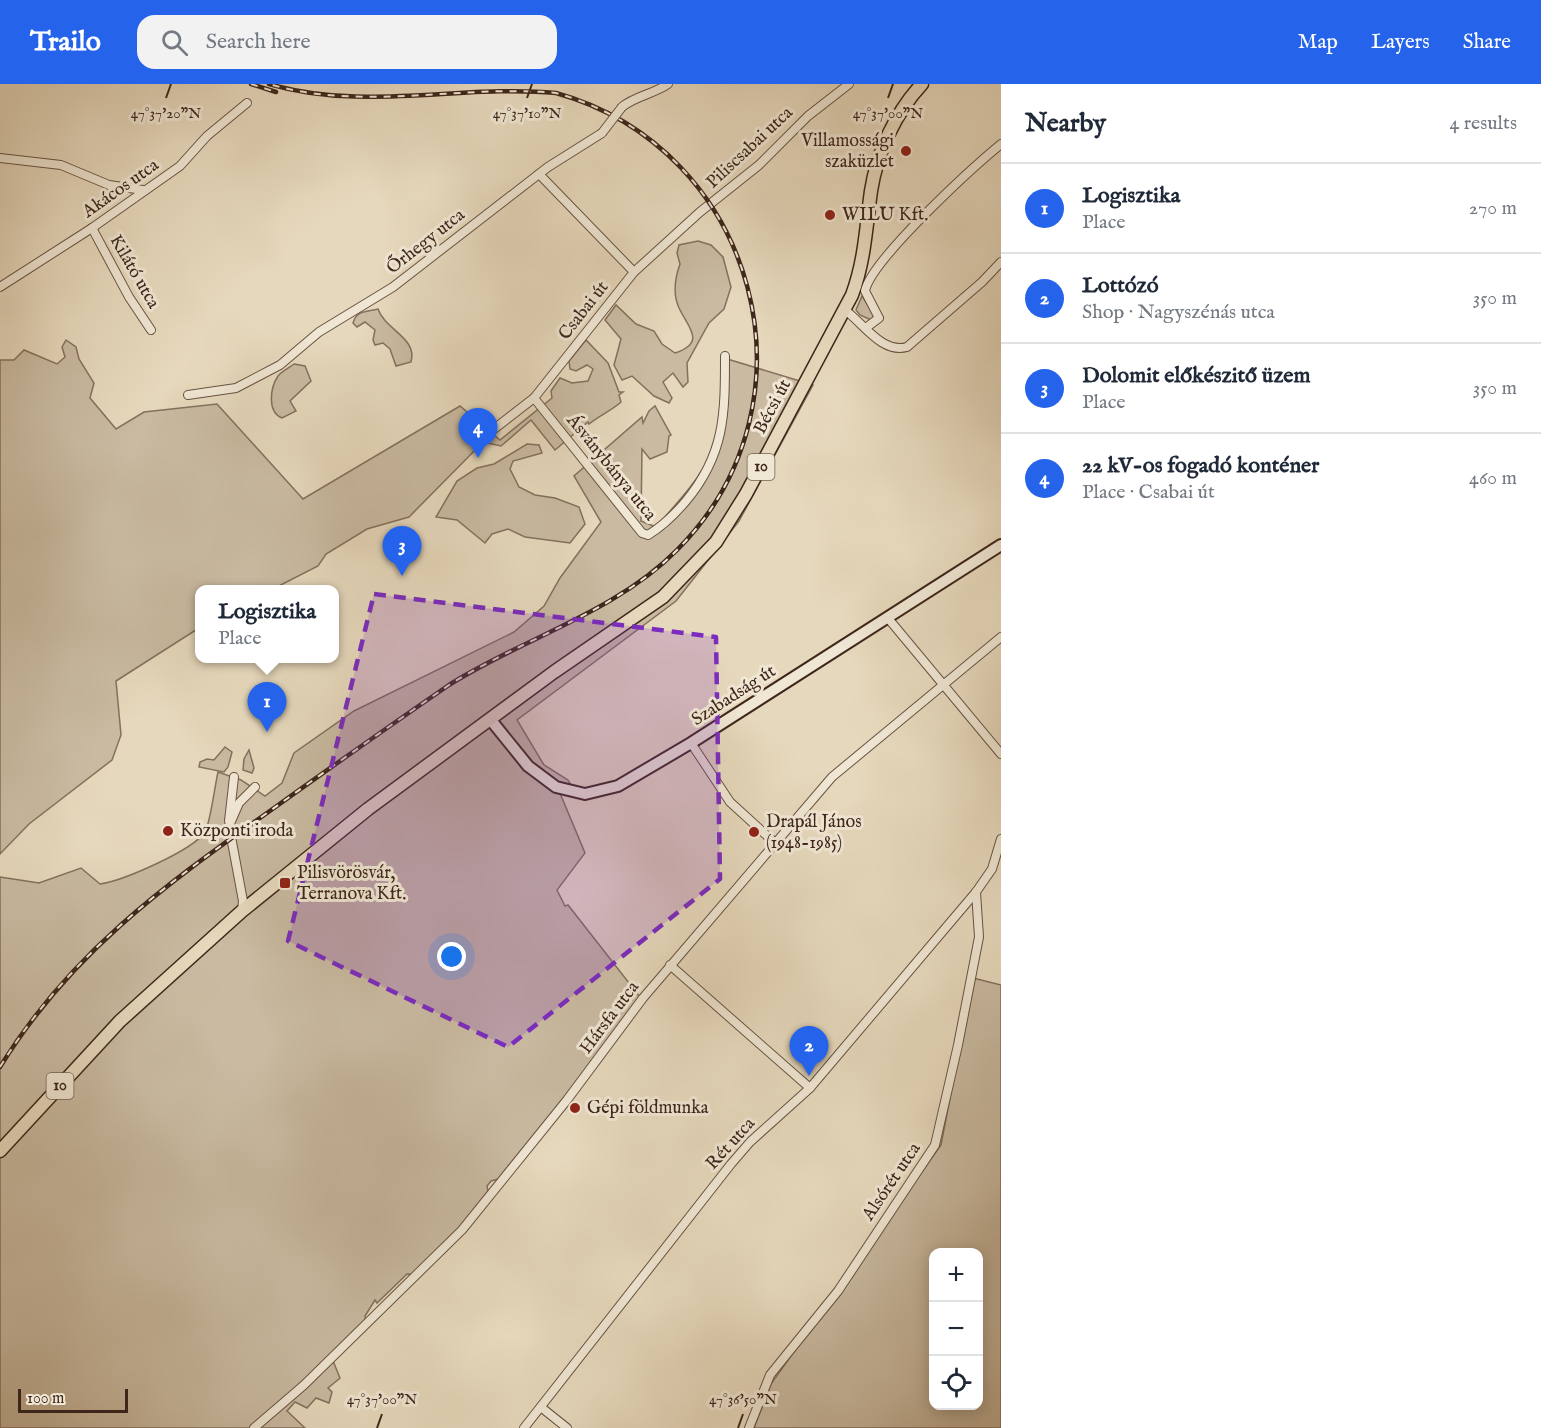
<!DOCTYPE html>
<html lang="en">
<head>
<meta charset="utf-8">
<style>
	:root { --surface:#fff; --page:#f2f2f3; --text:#1f2937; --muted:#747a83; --line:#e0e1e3; --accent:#2563eb }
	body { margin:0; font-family:"IM FELL English",serif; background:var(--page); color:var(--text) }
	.controls { position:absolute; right:18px; bottom:18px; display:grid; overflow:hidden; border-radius:12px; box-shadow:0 3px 15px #0003 }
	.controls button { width:54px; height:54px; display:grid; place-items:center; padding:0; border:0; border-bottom:2px solid var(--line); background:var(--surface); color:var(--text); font:30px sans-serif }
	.scale { position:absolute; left:18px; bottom:15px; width:110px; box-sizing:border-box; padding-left:6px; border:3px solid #3e261b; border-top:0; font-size:16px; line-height:21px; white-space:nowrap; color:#3e261b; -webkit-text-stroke:4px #efe6d3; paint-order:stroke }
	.you { position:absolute; left:452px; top:873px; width:21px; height:21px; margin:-15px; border:4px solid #fff; border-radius:50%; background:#1a73e8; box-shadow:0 0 0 9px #1a73e833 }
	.badge { display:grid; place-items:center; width:39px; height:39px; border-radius:50%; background:var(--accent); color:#fff; font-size:20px; font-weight:700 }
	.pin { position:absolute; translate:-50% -50px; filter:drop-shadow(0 2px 3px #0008) }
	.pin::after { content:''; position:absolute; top:32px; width:21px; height:18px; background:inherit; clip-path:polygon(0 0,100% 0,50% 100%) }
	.popup { position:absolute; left:195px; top:501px; width:144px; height:78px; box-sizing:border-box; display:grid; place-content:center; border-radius:12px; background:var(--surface); filter:drop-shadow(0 2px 4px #0005); font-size:20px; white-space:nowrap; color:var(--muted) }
	.popup b { font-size:22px; color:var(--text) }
	.popup::after { content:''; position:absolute; left:50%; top:100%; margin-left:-12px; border:12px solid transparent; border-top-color:var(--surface) }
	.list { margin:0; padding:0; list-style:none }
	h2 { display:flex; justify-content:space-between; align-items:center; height:78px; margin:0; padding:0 24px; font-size:26px }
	h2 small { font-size:20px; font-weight:400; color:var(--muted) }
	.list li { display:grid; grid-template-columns:39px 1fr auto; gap:18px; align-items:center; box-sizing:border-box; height:90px; padding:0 24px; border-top:2px solid var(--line) }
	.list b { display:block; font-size:22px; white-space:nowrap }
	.list p { margin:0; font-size:20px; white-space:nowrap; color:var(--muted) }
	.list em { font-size:20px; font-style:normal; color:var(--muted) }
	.icon { flex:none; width:33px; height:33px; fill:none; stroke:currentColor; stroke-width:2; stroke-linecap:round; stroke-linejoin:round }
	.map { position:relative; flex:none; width:1001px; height:1344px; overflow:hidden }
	header { display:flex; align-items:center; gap:36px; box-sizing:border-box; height:84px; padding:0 30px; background:var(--accent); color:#fff }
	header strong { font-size:28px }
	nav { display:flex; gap:33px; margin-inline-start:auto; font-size:21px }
	.search { width:420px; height:54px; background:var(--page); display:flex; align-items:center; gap:15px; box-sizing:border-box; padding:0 21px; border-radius:18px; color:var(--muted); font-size:22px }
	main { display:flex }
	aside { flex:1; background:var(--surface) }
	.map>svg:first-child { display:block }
	.green { fill:#c9baa1; stroke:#84705e; stroke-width:1.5; fill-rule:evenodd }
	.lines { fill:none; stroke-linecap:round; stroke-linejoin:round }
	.minor-casing { stroke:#685243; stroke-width:10 }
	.secondary-casing { stroke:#3e261b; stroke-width:14 }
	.primary-casing { stroke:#3e261b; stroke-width:15 }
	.minor { stroke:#efe6d3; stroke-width:8 }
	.secondary { stroke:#efe6d3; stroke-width:10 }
	.primary { stroke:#e6d8bc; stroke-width:12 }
	.rail-casing { stroke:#3e261b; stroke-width:4.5 }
	.rail { stroke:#efe6d3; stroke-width:2; stroke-dasharray:7; stroke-linecap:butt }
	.minor-bridge-casing { stroke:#685243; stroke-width:10; stroke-linecap:butt }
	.minor-bridge { stroke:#efe6d3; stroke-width:8 }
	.marked { fill:#7b2cbf; fill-opacity:0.2; stroke:#7b2cbf; stroke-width:4.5; stroke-dasharray:12 8; stroke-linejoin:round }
	.ticks { fill:none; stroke:#3e261b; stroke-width:2 }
	.poi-dot { fill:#8f2418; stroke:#efe6d3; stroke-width:2 }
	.labels { text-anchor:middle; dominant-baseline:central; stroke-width:6; stroke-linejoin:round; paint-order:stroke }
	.shield { fill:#efe6d3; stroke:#736052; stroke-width:1.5 }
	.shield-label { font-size:16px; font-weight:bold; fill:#3e261b }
	.poi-label { font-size:18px; fill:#3e261b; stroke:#efe6d3; text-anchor:start }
	.street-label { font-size:18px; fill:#3e261b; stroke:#efe6d3 }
	.ticks-label { font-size:15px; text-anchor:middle; fill:#3e261b; stroke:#efe6d3; stroke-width:6; stroke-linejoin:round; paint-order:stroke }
</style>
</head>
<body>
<header>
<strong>Trailo</strong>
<div class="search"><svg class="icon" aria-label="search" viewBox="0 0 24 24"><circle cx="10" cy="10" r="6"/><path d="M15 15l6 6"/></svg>Search here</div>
<nav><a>Map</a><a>Layers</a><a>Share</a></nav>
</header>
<main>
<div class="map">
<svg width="1001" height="1344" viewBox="0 0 1001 1344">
	<rect width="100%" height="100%" fill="#e6d8bc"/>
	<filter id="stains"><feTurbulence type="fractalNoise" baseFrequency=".00333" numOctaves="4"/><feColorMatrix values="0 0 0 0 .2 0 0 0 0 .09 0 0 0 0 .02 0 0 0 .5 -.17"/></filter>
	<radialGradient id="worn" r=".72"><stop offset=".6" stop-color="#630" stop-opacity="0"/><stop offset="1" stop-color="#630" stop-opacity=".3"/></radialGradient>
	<g class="green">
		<path d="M698,157l13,4 12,12 8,30 -7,22 -15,14 -22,40 1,19 -5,5 -10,-14 -10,9 9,16 -3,5 -15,-7 -22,-20 -10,4 -8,-15 7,-26 -16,-19 11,-15 20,19 18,7 8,13 13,9c31,-10 14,-25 5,-43 -8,-15 -5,-32 0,-46l-3,-11 2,-8z"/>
		<path d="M862,212l13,20 -4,4 -11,-5 -4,-5z"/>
		<path d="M378,225c7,21 40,29 33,53l-15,4 -6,-17 -7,-6 -8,2 -2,-5 2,-10 -10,-8 -8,5 -4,-4c4,-13 13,-11 25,-14z"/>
		<path d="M66,256l10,7 3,12 15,24 -4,15 26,31 28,-17 73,-8 86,95 157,-93 40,34 52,-42 -1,-7 9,-13 12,5 16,-2 5,-12 -6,-4 -11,6 -6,-2 -1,-8 17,-21 22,23 11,29h4l-4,3 2,7c-10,9 -21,13 -32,22l-1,-2 -33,28 -24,-30 -30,26 -18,-4 -74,75 -42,12 -41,25 -8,12 -45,23 -73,1 -1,38 -83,53 5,54 -9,25 -83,64 -29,30v-494h14l10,-10 33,14 8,-7 -3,-10z"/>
		<path d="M724,274l89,27 -74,136 -63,80 -159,119 27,45 24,15 4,7 -15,-1 28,67 -28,37 8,16 3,-1 72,92 -81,111 -57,70 -11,3 -4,5 2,11 -70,78 -12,-1 -30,29 -2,-3 -10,16 1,7 -35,33 9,22 -12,10 4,4 -3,11 -13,-5 -9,10 -12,-6 -8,9 18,17h-305v-551l39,6 42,-15 19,16c22,-3 92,-33 105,-52 5,-8 10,-47 13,-60l23,8 24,16 17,-13 12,-30 60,-42 160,-79 30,-26 16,-28 41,-56 -27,-46 68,-59 1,6 6,-12 6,-5 16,29 -2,1 -2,16 -17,7 -8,-10 -1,72 15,6c19,-22 42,-45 54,-72 11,-22 12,-72 14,-97z"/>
		<path d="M294,280l11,2 6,15 -21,20 6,10 -14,7c-15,-6 -12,-30 -4,-42 4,-5 11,-8 16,-12z"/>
		<path d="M527,360l12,1 3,8 -29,8 -3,8 9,18 16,8 20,3 24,9 6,17 -15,19 -45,-6 -17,-8 -16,5 -7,9 -28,-23 -21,-3 21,-36 20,-13 17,-4z"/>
		<path d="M225,663l7,5 -4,15 -4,5 -25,-5 1,-5 7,-3 7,1z"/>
		<path d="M249,666l5,18 -2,5 -9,-3 1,-11z"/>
		<path d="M973,894l28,7v443h-247l17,-44 170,-239zM933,1168h45v154h-45z"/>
	</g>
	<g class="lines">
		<defs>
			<g id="minor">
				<path d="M622,23c13,-11 32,-13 46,-23"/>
				<path d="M0,74l61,7 48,20 34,5"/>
				<path d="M539,90l95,98"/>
				<path d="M92,144l37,69 22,33"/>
				<path d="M0,203l92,-59 88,-62 27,-30 40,-33"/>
				<path d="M845,226c18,13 37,44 62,37l75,-65 19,-20"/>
				<path d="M867,243l12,-9 -14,-27c6,-31 108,-124 136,-147"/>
				<path d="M188,311l48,-7 44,-23 39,-33 74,-45 155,-120 54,-34"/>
				<path d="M534,314l108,135 6,2c15,-9 27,-21 38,-34 39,-47 39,-87 39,-145"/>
				<path d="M494,345l40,-31 100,-126 66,-60 59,-47 49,-49 41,-32"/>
				<path d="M887,533l114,137"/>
				<path d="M691,659l39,59 45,41"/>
				<path d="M229,737l5,-44"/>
				<path d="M242,827l1,-10 -14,-75 10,-23 16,-16"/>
				<path d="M670,881l140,123"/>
				<path d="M542,1324l25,20"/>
				<path d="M254,1344l50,-43 158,-155 105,-130 76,-102 189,-221 169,-140"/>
				<path d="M524,1344l207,-264 19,-22 60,-54 166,-196 16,-23 9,-30"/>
				<path d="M749,1344l21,-53 68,-84 97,-146 23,-100 21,-108 -3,-45"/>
			</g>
			<path id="secondary" d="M490,635l38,47 28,21 29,7 33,-8 73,-43 310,-198"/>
			<path id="primary" d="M0,1067l120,-130 122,-110 126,-102 186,-137 109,-75 53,-55 30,-48 106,-199c13,-35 14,-68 19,-104 6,-39 25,-79 51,-107"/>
		</defs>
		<use href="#minor" class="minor-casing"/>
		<use href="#secondary" class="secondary-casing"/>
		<use href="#primary" class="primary-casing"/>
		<use href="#minor" class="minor"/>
		<use href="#secondary" class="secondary"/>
		<use href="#primary" class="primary"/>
		<defs>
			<g id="rail">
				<path d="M251,0l25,8"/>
				<path d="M0,983c69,-112 162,-180 267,-254 60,-43 121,-86 182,-128 74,-47 166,-72 228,-135 148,-148 80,-401 -121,-457 -95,-9 -192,19 -287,-9"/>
			</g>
		</defs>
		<use href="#rail" class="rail-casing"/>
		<use href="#rail" class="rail"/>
		<defs>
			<path id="minor-bridge" d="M602,49l20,-26"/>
		</defs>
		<use href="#minor-bridge" class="minor-bridge-casing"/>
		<use href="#minor-bridge" class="minor-bridge"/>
	</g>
	<path class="marked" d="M374,510l342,43 4,242 -212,168 -220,-106z"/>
	<path class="ticks" d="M166,14l5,-14M527,14l5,-14M888,14l5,-14M377,1344l5,-14M738,1344l5,-14"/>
	<g class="poi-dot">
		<circle cx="906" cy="67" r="6"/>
		<circle cx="830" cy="131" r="6"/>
		<circle cx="168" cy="747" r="6"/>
		<circle cx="754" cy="748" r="6"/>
		<rect x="279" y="793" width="12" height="12" rx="3"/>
		<circle cx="575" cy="1024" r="6"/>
	</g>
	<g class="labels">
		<g class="shield">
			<rect x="747.5" y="370" width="27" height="26" rx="4.5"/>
			<rect x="46.5" y="989" width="27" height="26" rx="4.5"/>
		</g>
		<g class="shield-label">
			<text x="761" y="383">10</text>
			<text x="60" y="1002">10</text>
		</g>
		<g class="poi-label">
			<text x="894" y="57" text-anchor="end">Villamossági<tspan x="894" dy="21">szaküzlet</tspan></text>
			<text x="842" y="131">WILU Kft.</text>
			<text x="766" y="738">Drapál János<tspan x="766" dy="21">(1948-1985)</tspan></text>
			<text x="180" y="747">Központi iroda</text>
			<text x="297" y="789">Pilisvörösvár,<tspan x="297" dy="21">Terranova Kft.</tspan></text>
			<text x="587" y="1024">Gépi földmunka</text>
		</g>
		<g class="street-label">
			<text transform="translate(750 64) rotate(-43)">Piliscsabai utca</text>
			<text transform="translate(121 105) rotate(-35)">Akácos utca</text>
			<text transform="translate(426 158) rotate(-38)">Őrhegy utca</text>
			<text transform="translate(134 188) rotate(60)">Kilátó utca</text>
			<text transform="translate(584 227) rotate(-52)">Csabai út</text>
			<text transform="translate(773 323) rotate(-62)">Bécsi út</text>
			<text transform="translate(611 384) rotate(51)">Ásványbánya utca</text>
			<text transform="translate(734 612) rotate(-33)">Szabadság út</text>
			<text transform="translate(610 934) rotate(-53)">Hársfa utca</text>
			<text transform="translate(731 1060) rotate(-48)">Rét utca</text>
			<text transform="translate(892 1098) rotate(-56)">Alsórét utca</text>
		</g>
	</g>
	<g class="ticks-label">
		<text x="527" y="34">47°37'10"N</text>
		<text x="166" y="34">47°37'20"N</text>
		<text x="888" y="34">47°37'00"N</text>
		<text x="382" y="1320">47°37'00"N</text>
		<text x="743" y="1320">47°36'50"N</text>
	</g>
	<rect width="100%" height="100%" filter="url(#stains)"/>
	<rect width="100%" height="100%" fill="url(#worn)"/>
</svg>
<div class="controls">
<button>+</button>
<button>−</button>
<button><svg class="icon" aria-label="locate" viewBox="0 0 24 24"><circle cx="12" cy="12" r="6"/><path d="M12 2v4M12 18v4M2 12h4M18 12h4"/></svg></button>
</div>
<div class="scale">100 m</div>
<div class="you"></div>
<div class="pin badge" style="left:267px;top:648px">1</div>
<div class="popup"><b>Logisztika</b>Place</div>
<div class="pin badge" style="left:809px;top:992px">2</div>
<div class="pin badge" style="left:402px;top:492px">3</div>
<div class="pin badge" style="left:478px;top:374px">4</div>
</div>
<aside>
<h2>Nearby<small>4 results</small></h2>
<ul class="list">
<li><span class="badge">1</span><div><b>Logisztika</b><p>Place</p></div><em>270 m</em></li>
<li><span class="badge">2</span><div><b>Lottózó</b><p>Shop · Nagyszénás utca</p></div><em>350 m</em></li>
<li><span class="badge">3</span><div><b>Dolomit előkészitő üzem</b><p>Place</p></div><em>350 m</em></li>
<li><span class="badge">4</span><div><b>22 kV-os fogadó konténer</b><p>Place · Csabai út</p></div><em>460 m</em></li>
</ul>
</aside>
</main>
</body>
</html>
